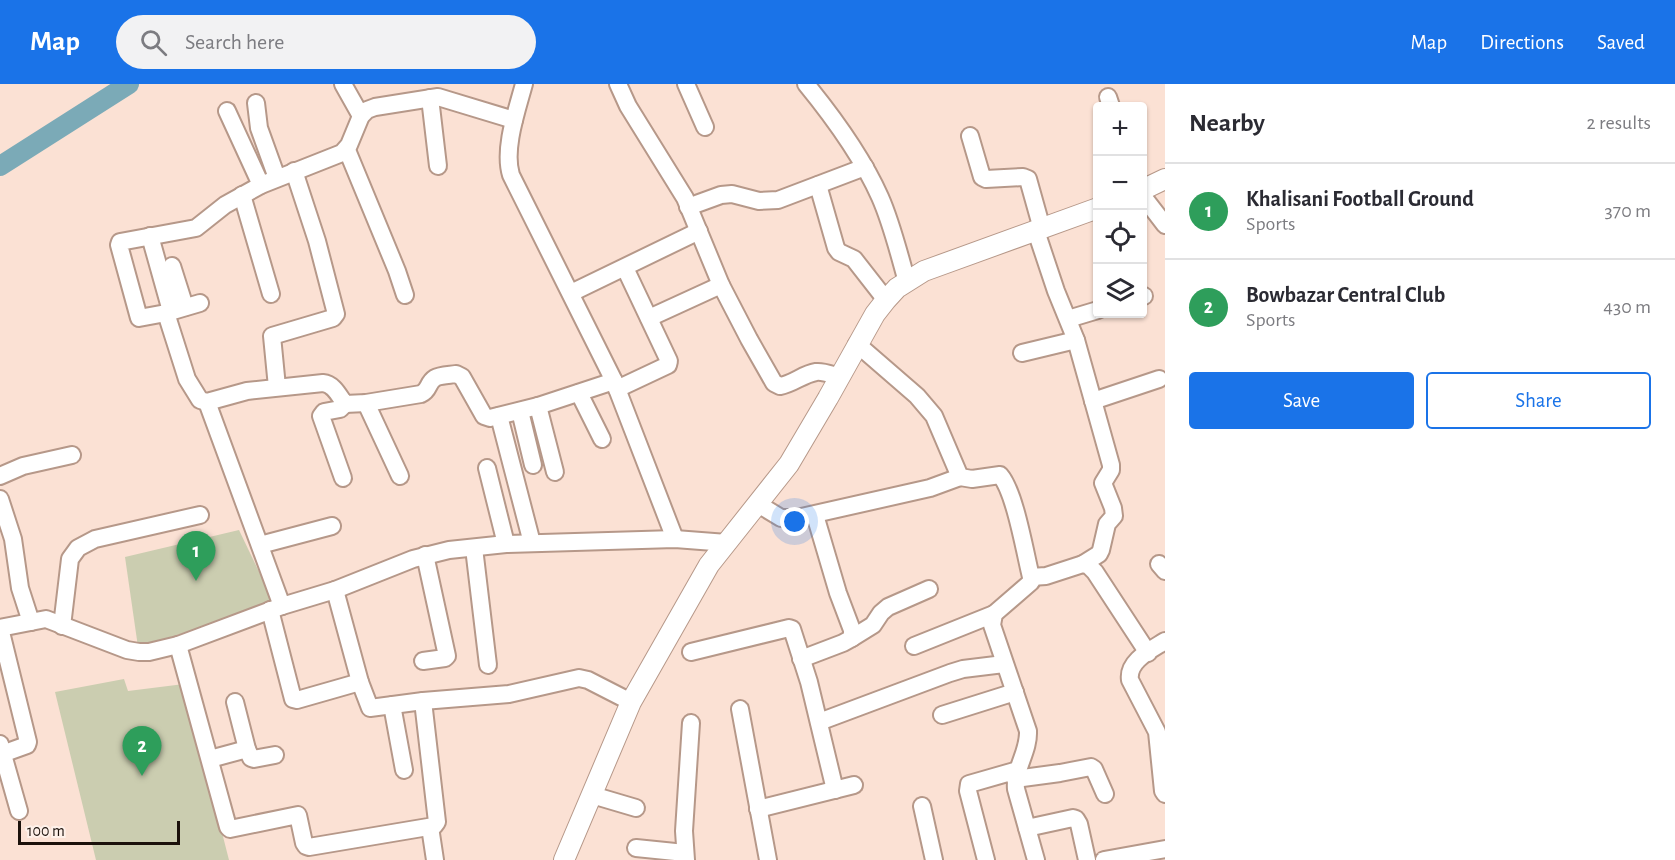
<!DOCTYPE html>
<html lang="en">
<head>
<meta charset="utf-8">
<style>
	:root { --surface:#fff; --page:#f2f2f3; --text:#2b2b33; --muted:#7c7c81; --line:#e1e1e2; --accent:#1a73e8 }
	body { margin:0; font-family:"Alegreya Sans",sans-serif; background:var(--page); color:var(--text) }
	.controls { position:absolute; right:18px; top:18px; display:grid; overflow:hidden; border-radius:6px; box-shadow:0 2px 4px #0004 }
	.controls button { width:54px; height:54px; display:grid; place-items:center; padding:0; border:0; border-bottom:2px solid var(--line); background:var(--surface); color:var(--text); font:30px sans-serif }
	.scale { position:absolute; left:18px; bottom:15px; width:162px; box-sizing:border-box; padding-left:6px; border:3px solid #1b110b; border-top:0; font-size:16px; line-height:21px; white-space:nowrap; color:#1b110b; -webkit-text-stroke:4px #fef1ea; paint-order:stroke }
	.you { position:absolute; left:795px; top:438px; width:21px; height:21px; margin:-15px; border:4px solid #fff; border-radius:50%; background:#1a73e8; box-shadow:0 0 0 9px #1a73e833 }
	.badge { display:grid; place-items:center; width:39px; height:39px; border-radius:50%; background:var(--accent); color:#fff; font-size:20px; font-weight:700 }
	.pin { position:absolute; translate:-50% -50px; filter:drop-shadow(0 2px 3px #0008) }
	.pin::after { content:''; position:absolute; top:32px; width:21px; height:18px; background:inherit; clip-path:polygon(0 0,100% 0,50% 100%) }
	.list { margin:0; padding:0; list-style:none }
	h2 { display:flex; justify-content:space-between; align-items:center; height:78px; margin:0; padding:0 24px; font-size:26px }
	h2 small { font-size:20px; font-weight:400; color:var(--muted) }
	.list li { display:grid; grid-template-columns:39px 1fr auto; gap:18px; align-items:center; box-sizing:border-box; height:96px; padding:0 24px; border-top:2px solid var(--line) }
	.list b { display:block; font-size:22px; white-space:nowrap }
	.list p { margin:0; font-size:20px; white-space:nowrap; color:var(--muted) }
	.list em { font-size:20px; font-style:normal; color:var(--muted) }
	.actions { display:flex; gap:12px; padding:18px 24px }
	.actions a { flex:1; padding:14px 0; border:2px solid var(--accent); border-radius:6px; text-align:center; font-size:21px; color:var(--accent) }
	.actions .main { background:var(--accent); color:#fff }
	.icon { flex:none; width:33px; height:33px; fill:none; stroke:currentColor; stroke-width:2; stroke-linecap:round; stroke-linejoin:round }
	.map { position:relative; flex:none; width:1165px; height:776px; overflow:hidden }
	header { display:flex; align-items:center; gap:36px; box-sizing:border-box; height:84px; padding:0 30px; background:var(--accent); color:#fff }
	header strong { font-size:28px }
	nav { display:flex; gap:33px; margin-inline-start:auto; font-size:21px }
	.search { width:420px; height:54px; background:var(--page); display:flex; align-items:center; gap:15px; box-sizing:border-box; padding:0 21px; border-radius:33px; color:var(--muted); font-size:22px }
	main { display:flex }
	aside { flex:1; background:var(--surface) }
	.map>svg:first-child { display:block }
	.green { fill:#cbcdb0 }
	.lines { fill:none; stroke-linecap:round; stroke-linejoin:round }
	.river { stroke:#7baab7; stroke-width:20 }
	.minor-casing { stroke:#b69889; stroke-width:20 }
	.major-casing { stroke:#b69889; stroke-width:22 }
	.minor { stroke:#fff; stroke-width:16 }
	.major { stroke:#fff; stroke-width:20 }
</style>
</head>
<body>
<header>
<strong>Map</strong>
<div class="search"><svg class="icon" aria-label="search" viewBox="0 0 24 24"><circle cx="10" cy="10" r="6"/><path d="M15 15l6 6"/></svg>Search here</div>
<nav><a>Map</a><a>Directions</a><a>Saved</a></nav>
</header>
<main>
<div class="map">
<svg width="1165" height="776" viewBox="0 0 1165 776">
	<rect width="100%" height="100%" fill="#fbe1d4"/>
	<g class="green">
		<path d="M239,446l36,75 -137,42 -13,-90z"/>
		<path d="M124,595l4,12 56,-7 45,176h-133l-41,-168z"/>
	</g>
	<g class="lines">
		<path class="river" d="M0,82l129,-82"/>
		<defs>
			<g id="minor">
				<path d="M343,0l18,32"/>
				<path d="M524,0c-7,26 -21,65 -13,91l103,206 61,158"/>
				<path d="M618,0l10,22 57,92 36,87 28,54 25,44 6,3c13,-2 23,-12 36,-14 8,-1 16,3 24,5"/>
				<path d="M686,0l19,43"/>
				<path d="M806,0c27,33 57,75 74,113 12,27 19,57 27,85"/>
				<path d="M1108,13l3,9"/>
				<path d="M430,14l8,68"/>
				<path d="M256,19l3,25 18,50"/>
				<path d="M227,27l34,74"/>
				<path d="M970,52l12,41 4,2 37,-2 5,2 14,50"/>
				<path d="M347,66l50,121 8,24"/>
				<path d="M818,101l18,63 3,4 15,7 32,41"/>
				<path d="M242,111l29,99"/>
				<path d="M1142,111l23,30"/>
				<path d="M688,123l33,-12 11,-1 27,7 19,-1 87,-33"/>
				<path d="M1036,147l20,60 20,49 35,125v5l-8,13 10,25 1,8 -7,8 -6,26 -2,4 -16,10"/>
				<path d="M150,152l21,75"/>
				<path d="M172,182l13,41"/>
				<path d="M571,209l128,-62"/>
				<path d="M1142,212h2"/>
				<path d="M200,219l-34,10 -27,5 -20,-73 1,-3 76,-14 29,-23 36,-20 81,-32 7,-8 12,-29 6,-6 8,-3 63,-10 76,23"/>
				<path d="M166,229l21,66 13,21 7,2 40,-11 76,-8c11,1 16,13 22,21l21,-1 55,-9c9,-4 6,-11 14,-16 5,-3 15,-3 21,-4l6,3 22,39 6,2 48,-12 76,-25"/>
				<path d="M649,234l72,-33"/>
				<path d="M1068,235l30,-9"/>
				<path d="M857,260l60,52 17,20 26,61 12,2 28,-4c15,17 25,78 31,102v5l-37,32 -2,11 36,106c1,21 -14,37 -12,58l20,71"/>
				<path d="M1022,269l54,-13"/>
				<path d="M277,303l-5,-51 61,-18 3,-4 -19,-73 -23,-70"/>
				<path d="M617,305l51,-24 1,-4 -44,-93"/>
				<path d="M579,309l23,46"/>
				<path d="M1093,317l66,-22"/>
				<path d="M207,318l75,204"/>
				<path d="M366,319l34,73"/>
				<path d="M538,322l17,66"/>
				<path d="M520,327l13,54"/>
				<path d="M499,332l33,127"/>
				<path d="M487,384l19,76"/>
				<path d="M0,392l23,-10 49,-11"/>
				<path d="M343,394l-22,-62 3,-4 16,-3 5,-5"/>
				<path d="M0,415l13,40 7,49 11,34"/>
				<path d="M758,420l23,14h16l133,-30 30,-11"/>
				<path d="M260,461l72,-19"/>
				<path d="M474,464l14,117"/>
				<path d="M1159,480l6,7"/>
				<path d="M1031,493l15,-1 37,-12 6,2 6,6 53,81"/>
				<path d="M335,506l25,92 10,26 53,-7 86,-7 70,-16 9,2 43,22"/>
				<path d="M270,526l23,89 4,1 63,-18"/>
				<path d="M62,542l8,-67 8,-11 17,-9 105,-24"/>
				<path d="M0,544l46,-9 81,31 12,2h10l29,-7 104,-39 53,-16 78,-31 36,-9 57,-6 169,-5 52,4"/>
				<path d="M0,544l28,114 -1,3 -25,9"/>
				<path d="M852,554l21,-13 8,-12 7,-6 41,-18"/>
				<path d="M1165,557c-14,9 -38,20 -35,39l27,52 6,59 2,3"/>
				<path d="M178,561l50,182 2,2 68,-14 6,28 2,3 3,1 125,-21 3,-4 -14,-121"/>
				<path d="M914,562l80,-32"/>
				<path d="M691,568l98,-24 3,1 17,53 26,108"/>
				<path d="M801,575l42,-16 9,-5v-8l-14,-37 -23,-78"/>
				<path d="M423,577l22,-3 2,-2 -22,-101"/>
				<path d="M235,618l12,47 4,9 3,1 21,-4"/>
				<path d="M392,621l12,65"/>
				<path d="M740,625l28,151"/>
				<path d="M942,631l73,-23"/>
				<path d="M819,638l131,-49 13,-4 41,-5"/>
				<path d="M0,660l19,67"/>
				<path d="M210,675l37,-10"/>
				<path d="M1015,695l45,-6 31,-6 3,2 11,25"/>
				<path d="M592,711l44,13"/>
				<path d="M922,722l12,54"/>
				<path d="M758,725l96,-24"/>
				<path d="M430,743l5,33"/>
				<path d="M1027,744l46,-10 3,1 3,5 8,36"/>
				<path d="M636,764l49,5"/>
				<path d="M686,776l-2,-29 7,-108"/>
				<path d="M986,776l-18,-69 1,-7 49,-14"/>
				<path d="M1104,776l61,-11"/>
			</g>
			<g id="major">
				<path d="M1142,106l23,-11"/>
				<path d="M564,776l67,-158 78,-137 80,-101 39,-66 47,-84 11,-14 11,-12 27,-17 174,-63"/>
			</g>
		</defs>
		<use href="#minor" class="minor-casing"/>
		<use href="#major" class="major-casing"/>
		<use href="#minor" class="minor"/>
		<use href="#major" class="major"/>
	</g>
</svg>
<div class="controls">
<button>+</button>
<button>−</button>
<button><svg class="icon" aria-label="locate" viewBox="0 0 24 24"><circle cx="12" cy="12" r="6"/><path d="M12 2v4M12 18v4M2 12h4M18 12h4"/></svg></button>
<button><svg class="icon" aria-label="layers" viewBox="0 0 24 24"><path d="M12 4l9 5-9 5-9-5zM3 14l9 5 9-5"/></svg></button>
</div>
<div class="scale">100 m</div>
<div class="you"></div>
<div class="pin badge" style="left:196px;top:497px;background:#2e9e5b">1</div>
<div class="pin badge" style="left:142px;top:692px;background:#2e9e5b">2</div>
</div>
<aside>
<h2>Nearby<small>2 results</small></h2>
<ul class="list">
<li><span class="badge" style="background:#2e9e5b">1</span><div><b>Khalisani Football Ground</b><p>Sports</p></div><em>370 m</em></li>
<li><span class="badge" style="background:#2e9e5b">2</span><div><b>Bowbazar Central Club</b><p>Sports</p></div><em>430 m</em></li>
</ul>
<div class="actions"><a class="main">Save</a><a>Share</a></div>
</aside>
</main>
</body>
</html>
